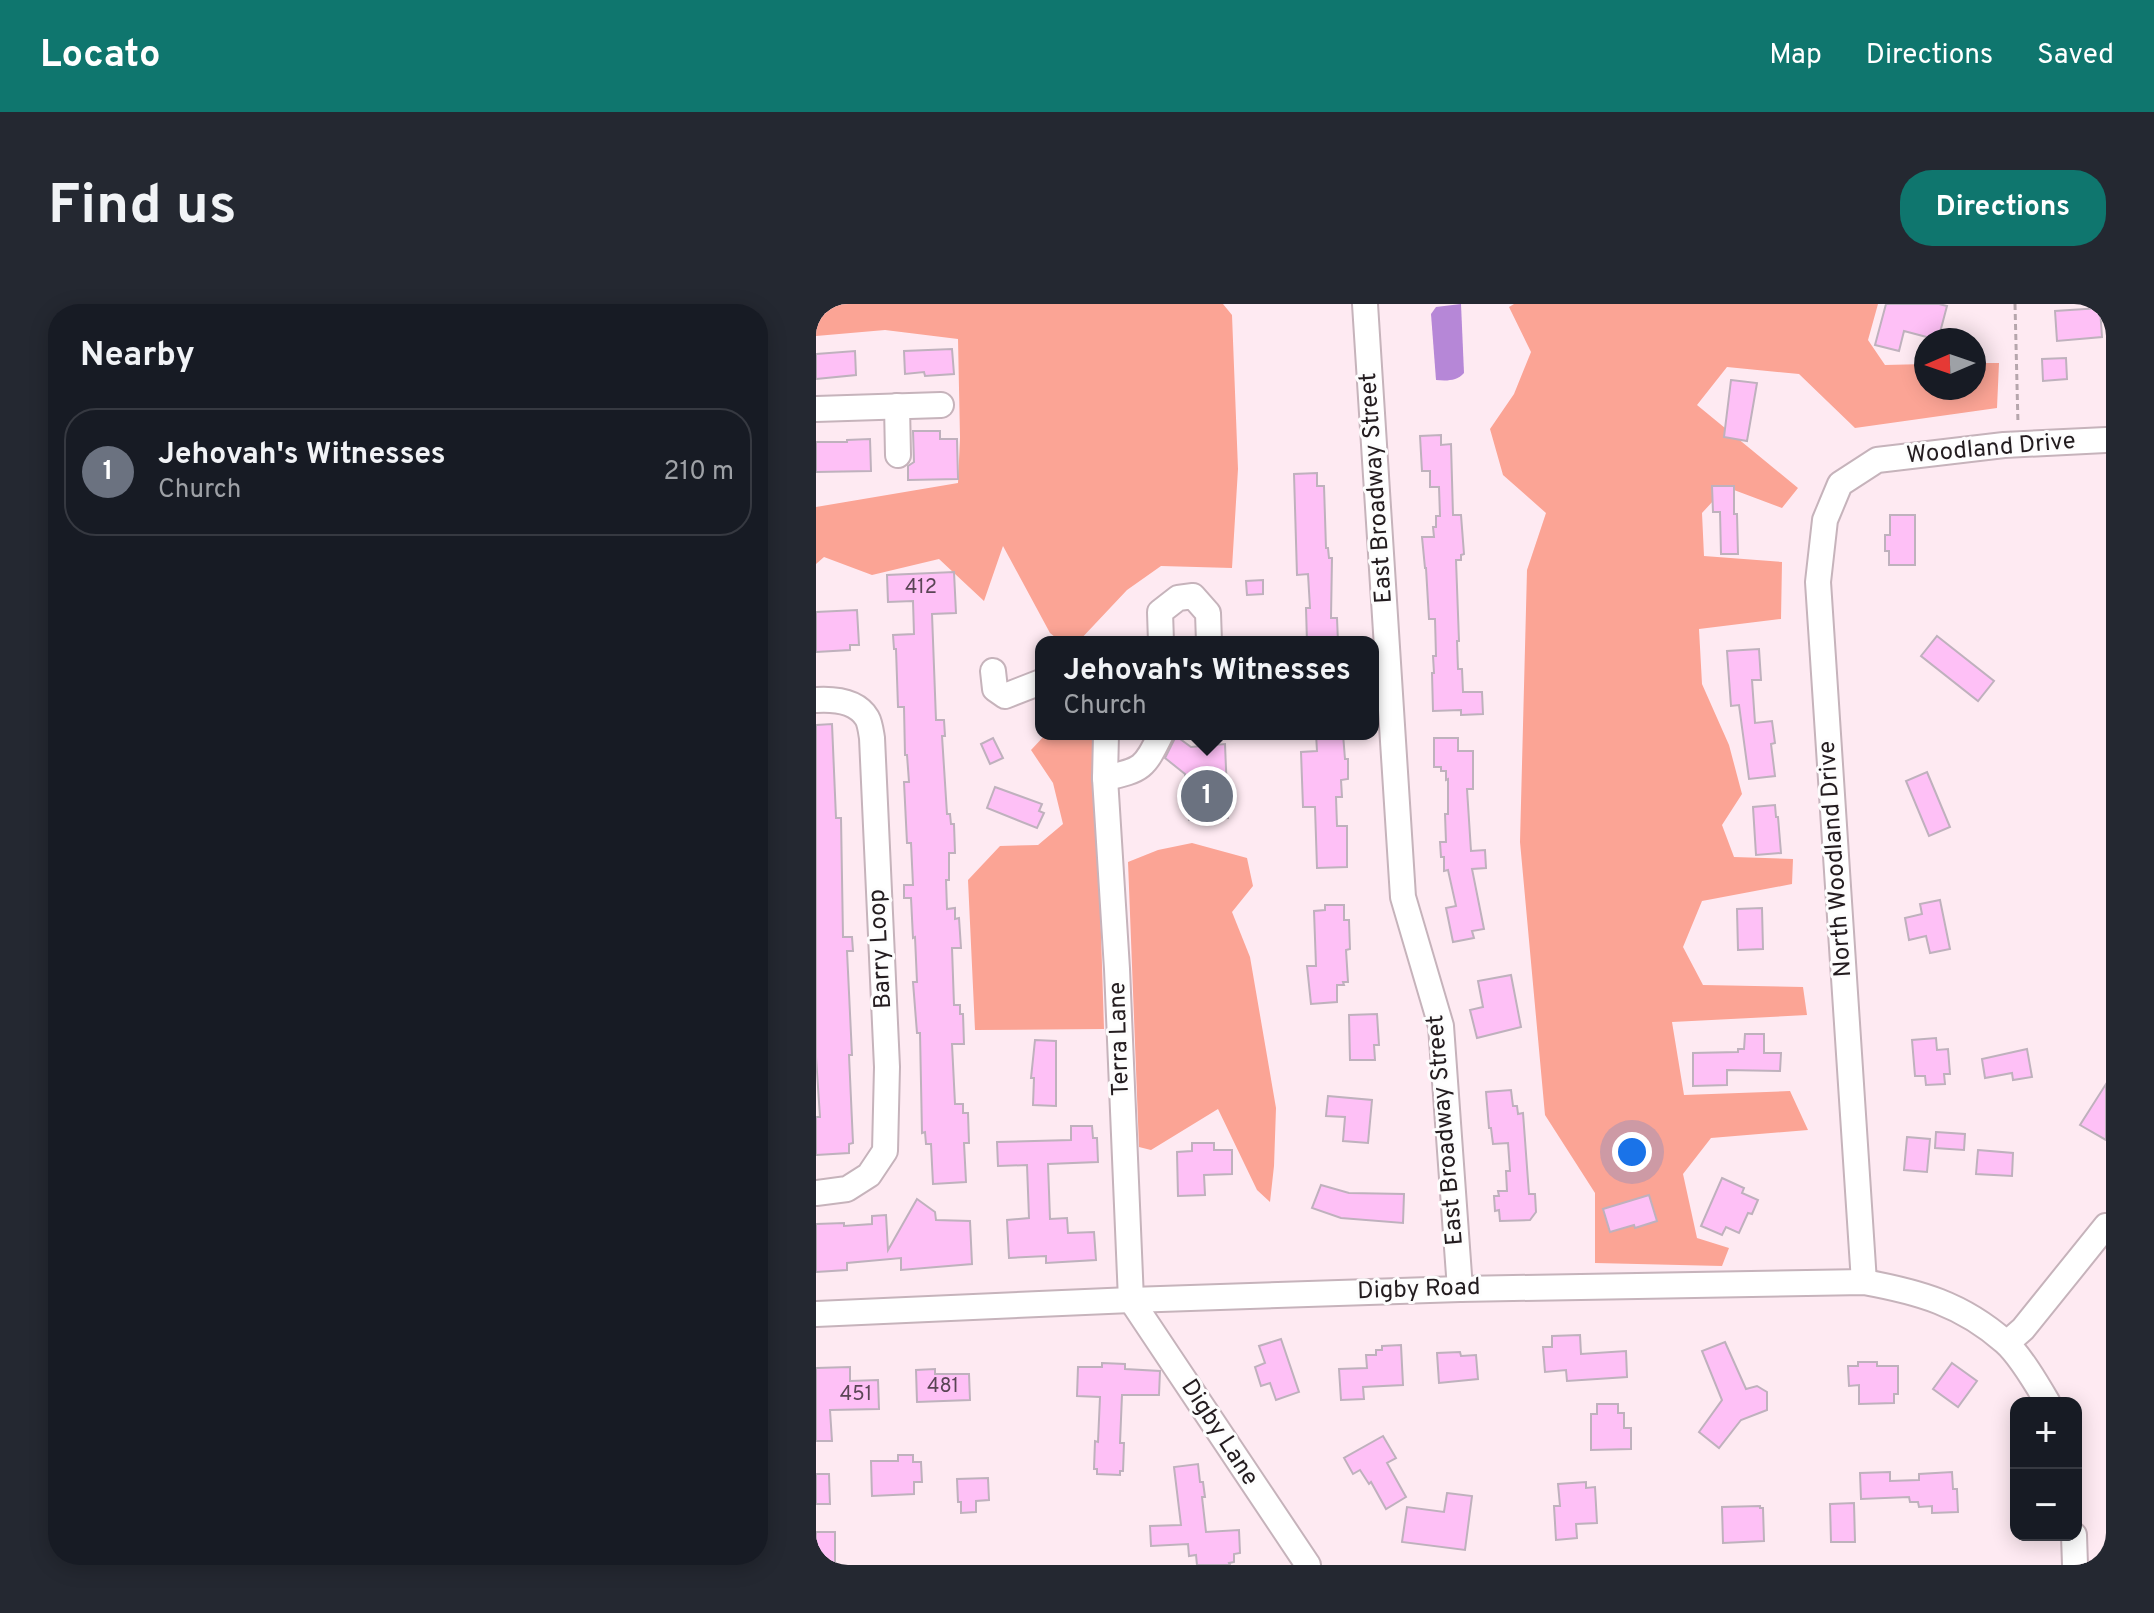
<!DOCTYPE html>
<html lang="en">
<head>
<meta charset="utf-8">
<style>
	:root { --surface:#171b24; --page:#242831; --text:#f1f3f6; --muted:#9ea1a6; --line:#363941; --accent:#0f766e }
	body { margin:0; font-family:Overpass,sans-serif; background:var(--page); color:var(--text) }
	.controls { position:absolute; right:24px; bottom:24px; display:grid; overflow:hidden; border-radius:16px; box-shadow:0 4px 20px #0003 }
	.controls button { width:72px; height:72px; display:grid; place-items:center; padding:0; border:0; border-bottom:2px solid var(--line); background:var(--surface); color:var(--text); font:40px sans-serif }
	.compass { position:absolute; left:1098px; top:24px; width:72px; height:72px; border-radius:50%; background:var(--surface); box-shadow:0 4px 20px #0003; rotate:268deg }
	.you { position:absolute; left:816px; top:848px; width:28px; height:28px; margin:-20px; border:6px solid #fff; border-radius:50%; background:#1a73e8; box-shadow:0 0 0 12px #1a73e833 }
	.badge { display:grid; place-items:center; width:52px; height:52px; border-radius:50%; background:var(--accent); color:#fff; font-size:26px; font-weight:700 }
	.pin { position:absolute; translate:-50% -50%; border:4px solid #fff; box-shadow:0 2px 8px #0006 }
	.popup { position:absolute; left:219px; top:332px; width:344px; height:104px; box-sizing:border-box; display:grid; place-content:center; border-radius:16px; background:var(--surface); filter:drop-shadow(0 2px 6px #0005); font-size:26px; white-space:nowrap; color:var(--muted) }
	.popup b { font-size:30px; color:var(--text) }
	.popup::after { content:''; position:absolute; left:50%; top:100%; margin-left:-16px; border:16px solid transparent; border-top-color:var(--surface) }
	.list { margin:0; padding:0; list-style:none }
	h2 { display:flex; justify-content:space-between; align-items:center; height:104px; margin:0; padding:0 32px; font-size:34px }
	h2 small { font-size:26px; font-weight:400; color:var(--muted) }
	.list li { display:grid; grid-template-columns:52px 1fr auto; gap:24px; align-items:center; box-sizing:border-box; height:128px; margin:0 16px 16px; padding:0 16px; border:2px solid var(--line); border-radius:32px }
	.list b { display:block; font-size:30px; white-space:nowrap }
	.list p { margin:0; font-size:26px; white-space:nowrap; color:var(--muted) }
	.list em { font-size:26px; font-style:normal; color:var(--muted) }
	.map { position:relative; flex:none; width:1290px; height:1261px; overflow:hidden; border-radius:32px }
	header { display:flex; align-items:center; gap:48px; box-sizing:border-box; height:112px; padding:0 40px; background:var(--accent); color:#fff }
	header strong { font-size:38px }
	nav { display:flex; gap:44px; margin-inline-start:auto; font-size:28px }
	.intro { display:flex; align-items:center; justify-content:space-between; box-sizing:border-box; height:192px; padding:0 48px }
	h1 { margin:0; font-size:56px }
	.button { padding:20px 36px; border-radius:32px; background:var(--accent); color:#fff; font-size:28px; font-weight:700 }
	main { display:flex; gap:48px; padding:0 48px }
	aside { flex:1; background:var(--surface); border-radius:32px; box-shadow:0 4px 20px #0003 }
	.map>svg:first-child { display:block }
	.green { fill:#fba495 }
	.water { fill:#b687d7 }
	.building { fill:#fec0f6; stroke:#bfb1bd; stroke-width:2 }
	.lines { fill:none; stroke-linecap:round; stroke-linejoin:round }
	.minor-casing { stroke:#c6b3bb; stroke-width:28 }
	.path { stroke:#b6a6ac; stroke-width:3; stroke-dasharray:6 4; stroke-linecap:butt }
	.minor { stroke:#fff; stroke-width:24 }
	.labels { text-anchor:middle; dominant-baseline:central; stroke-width:6; stroke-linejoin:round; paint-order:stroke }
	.number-label { font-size:20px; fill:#5a4555 }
	.street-label { font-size:24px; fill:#231c1f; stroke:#fdfdfd }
</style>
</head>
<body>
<header>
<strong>Locato</strong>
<nav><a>Map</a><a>Directions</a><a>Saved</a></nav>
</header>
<div class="intro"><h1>Find us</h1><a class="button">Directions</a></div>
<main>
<aside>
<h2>Nearby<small></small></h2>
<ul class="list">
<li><span class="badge" style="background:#6b7280">1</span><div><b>Jehovah's Witnesses</b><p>Church</p></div><em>210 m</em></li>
</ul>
</aside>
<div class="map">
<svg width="1290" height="1261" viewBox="0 0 1290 1261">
	<rect width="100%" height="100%" fill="#feeaf2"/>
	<g class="green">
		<path d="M0,0h407l9,11 6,154 -6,99 -71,-2 -34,24 -49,52h-17l-11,-9 -47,-87 -19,55 -45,-42 -67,16 -48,-18 -8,7v-57l142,-24 2,-45 -2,-99 -73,-9 -69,6z"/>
		<path d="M698,0h364l-10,36 17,25 41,-1v24h48v-25h25l-2,45 -142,20 -56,-54 -72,-7 -30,38 101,83 -16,20 -56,-21 -24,26 2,43 78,6 -1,57 -82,10 3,55 27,61 13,49 -20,31 12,32 59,2 -1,25 -90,17 -19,46 20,38 100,2 4,28 -135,7 12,73 106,-4 18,39 -97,8 -28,36 14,64 32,10 -7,18 -127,-3v-70l-50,-78 -25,-273 7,-272 19,-57 -43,-38 -13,-46 24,-35 17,-42 -22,-45z"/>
		<path d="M230,430h41l8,9 9,286 -129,1 -7,-150 32,-34 38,-1 25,-21 -10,-41 -22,-33z"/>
		<path d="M376,539l55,15 6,28 -21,26 18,45 26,151 -2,58 -4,36 -13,-12 -39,-81 -67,41 -12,-3 -11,-285 30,-12z"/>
	</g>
	<path class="water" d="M645,0l3,69c-7,8 -17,8 -28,7l-5,-66 5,-7z"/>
	<g class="building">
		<path d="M1070,0h53l8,2 -9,34 -34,-9 -5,20 -24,-6z"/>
		<path d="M1284,4l2,29 -45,4 -2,-30z"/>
		<path d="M136,45l2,25 -29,2 -1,-4 -19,2 -1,-23z"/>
		<path d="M39,47l1,24 -40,4v-25z"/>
		<path d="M1250,54l1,21 -24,2 -1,-22z"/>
		<path d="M915,76l26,3 -10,58 -23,-4z"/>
		<path d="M97,127h27v8h17l1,40 -50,1v-14l6,-4z"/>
		<path d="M625,131v10l10,-1 2,71h8l3,39 -3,1v5h-5l3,81h-2l1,28h4l1,23h19l1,22 -22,1v-5l-28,1 -1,-38h2l-1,-17h3l-1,-37h-6l-3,-51h-1l-3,-31h12l-1,-10h3v-11h4l-1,-29h-9v-16h-8l-2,-35z"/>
		<path d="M54,135l1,32 -55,1v-30h31v-2z"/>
		<path d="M501,169v13h7l2,62h2l1,10h3l-1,60h6l1,24h-31l-1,-34h4l-2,-34 -11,1 -3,-101z"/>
		<path d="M896,182h22v28h3l1,40h-17l-1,-42h-7z"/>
		<path d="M1074,211h25v50h-26v-14h-4v-16h5z"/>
		<path d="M138,268l2,41 -24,1 4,106h8l1,16h-3l5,78h3l1,10h3l1,29h-6v27h-3l1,29 8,-1v11l4,-1 2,30h-9l2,57h6v9h3l1,30h-12l3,60h8v9h5l1,30h-5l2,39 -33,2 -2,-40h-5l-1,-12 -3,1 -2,-100h-3l-4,-51h4l-2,-45 -2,1 -2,-40h-7v-13h9l-2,-42h-4l-3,-61h5l-2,-27h-2l-1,-48h-6l-2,-58h-2l-1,-14 21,-1 -1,-33 -25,1 -1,-27z"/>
		<path d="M447,276v14l-16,1 -1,-14z"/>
		<path d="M41,306l2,35h-9v5l-34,2v-40z"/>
		<path d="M1121,332l57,45 -16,20 -57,-45z"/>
		<path d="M943,345l2,31h-9l3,43 17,-2 3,22 -4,1 4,32 -26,3 -10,-74 -8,1 -4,-55z"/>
		<path d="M16,420l4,94h5l2,119h9l1,14h-6l5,104h-3l4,88 -4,1v9l-33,2v-38h4l-4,-60v-332z"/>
		<path d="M500,430h27l2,25h3v20l-7,1 1,17h-6l1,29h10v41l-30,1 -2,-61h-12l-2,-55 16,-1z"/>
		<path d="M360,432l15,11 34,-3 3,74 -39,2 -4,-46 -20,-16z"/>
		<path d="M177,434l10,20 -13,6 -9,-20z"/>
		<path d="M618,434h24v13h15v38h-6l4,62 14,-1 1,18 -14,1 12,60 -12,2 2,7 -21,4 -7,-34 10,-2 -8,-36 -4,1v-14h-3l-1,-15h6l-1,-28h3v-35l-2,1v-9h-5v-4h-7z"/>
		<path d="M1111,468l23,55 -21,9 -23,-55z"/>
		<path d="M179,483l47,17 -3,7 5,2 -7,15 -50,-20z"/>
		<path d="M959,501l1,12h2l3,36 -25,2 -3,-48z"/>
		<path d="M1124,596l10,49 -20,4 -4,-17 -17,4 -4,-22 17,-4 -2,-10z"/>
		<path d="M509,601h19v15h5l1,29 -4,1 2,32h-5l1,3h-7v17l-26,2 -4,-38h9l-2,-55 11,-1z"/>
		<path d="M946,604l1,41 -25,1 -1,-41z"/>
		<path d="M695,671l10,52 -44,11 -7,-28 13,-3 -5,-26z"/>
		<path d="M561,710l2,31h-5l1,15h-25l-1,-45z"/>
		<path d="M929,730h19v19h17l-1,18 -53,-1v15l-34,1v-33l45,-1v-3h6z"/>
		<path d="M1120,734l1,12 11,-1 2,25h-6l1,10 -19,1 -1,-9h-10l-3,-36z"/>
		<path d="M219,736l21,1v65l-23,-1 1,-27h-3z"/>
		<path d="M1211,745l5,28 -19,3 -1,-7 -27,5 -3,-19z"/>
		<path d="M1290,780v56l-26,-15z"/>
		<path d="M695,786l2,16h4l1,8 5,-1 6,81h6l1,18 -6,8 -30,1 -1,-11 -4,1 -1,-15h5l-1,-5h9l-1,-20h4l-2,-28 -15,1 -2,-16h-2l-3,-36z"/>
		<path d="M512,792l44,4 -4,43 -25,-2 2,-24 -19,-1z"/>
		<path d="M255,822h21l1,12h4l1,24 -50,2 2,55 17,-1 1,15 26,-1 2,28 -50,3v-7l-37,2 -2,-38 22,-2 -2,-53 -29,1 -1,-24 74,-2z"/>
		<path d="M1120,828l29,2 -1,16 -29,-2z"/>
		<path d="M1091,833l23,2 -3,33 -23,-2z"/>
		<path d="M376,839h22v7h18v24l-28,1 1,20 -27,1 -1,-44 15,-1z"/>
		<path d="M1162,846l35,3 -1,23 -36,-2z"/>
		<path d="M906,874l22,10 -2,5 16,7 -6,14 -4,-1 -9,20 -13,-6 -4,8 -21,-9z"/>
		<path d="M505,881l28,8 55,1 -1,29 -62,-5 -29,-10z"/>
		<path d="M833,891l8,26 -22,7 -1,-3 -24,7 -7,-23z"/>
		<path d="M101,895l18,13 1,8 34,1 2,43 -71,6v-12l-54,5v7l-31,2v-48l28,-1v3l28,-2v-8l14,-1 2,35z"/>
		<path d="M764,1031l1,19 45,-3 1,26 -60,4 -1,-11 -21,2 -2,-25h9v-11z"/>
		<path d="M465,1035l18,53 -23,8 -6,-17 -9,3 -6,-19 10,-4 -6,-17z"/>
		<path d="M909,1038l21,47 11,-3 10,6v18l-26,10 -22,28 -20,-16 23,-32 -20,-49z"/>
		<path d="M585,1041l2,40 -40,2 1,12 -23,1 -2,-31 28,-1 -1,-13h10v-5h6v-4z"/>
		<path d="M644,1048l1,4 15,-1 2,24 -39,4 -2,-30z"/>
		<path d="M1042,1058h19v4h21v28h-4v9l-35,1v-19l-10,1 -1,-20h10z"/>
		<path d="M286,1059l23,1v5l35,2 -1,24h-37l-2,48h4l-1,28h-3v4l-23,-1v-5h-3l1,-28 3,1 2,-45 -23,-1 1,-29h24z"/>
		<path d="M1136,1059l25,18 -19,26 -25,-18z"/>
		<path d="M34,1063v14l28,-1 1,29 -49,1 2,31h-16v-73z"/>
		<path d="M119,1065v5h34l1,26 -53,2 -1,-32z"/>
		<path d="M781,1100h21v9h6v15h7v21l-40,1v-36h6z"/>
		<path d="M567,1132l13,22 -9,5 19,34 -20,12 -15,-27 -2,2 -9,-14 -7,4 -9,-16z"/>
		<path d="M82,1151h15v7h8l1,20h-8v12l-42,2 -1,-35h27z"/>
		<path d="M382,1160l2,18h3l2,15h-3l4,35 33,-2 1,23 -6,1v8l-5,1 1,2h-33l-1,-10 -7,1 -1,-12 -37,2 -1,-20 31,-1 -7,-58z"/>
		<path d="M1074,1168v9l29,-1v-6l33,-2 1,17h4l1,23 -26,1v-7l-13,1 -1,-5h-8l-1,-5 -48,2 -1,-26z"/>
		<path d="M0,1170h13l1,30h-14z"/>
		<path d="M172,1174l1,22 -13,1v11l-15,1v-11h-3l-1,-23z"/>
		<path d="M770,1178v6l9,-1 2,36 -21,1 1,14 -21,2 -2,-34h6l-2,-22z"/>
		<path d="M631,1189l25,3 -7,54 -63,-8 5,-35 37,5z"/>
		<path d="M1038,1199l1,39h-24l-1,-38z"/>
		<path d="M944,1202v2h3l1,33 -41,2 -1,-36z"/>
		<rect x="0" y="1228" width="19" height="33"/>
	</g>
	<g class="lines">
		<defs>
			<g id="minor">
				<path d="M549,0l38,593 38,129 19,263"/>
				<path d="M81,102l1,49"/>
				<path d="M0,105l125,-4"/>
				<path d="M345,338l-1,-30 18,-14 15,-2 15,17 1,29"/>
				<path d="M177,367l2,18 10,7 36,-14"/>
				<path d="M0,396c17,-1 41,1 51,18 3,5 4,14 5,20l15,329 -2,84 -16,24 -22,14 -31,4"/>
				<path d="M290,430l-1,44 12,191 14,331 177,265"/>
				<path d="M289,474c38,-8 39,-10 56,-44"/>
				<path d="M1048,978l-46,-700 7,-62 15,-36 37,-24 127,-15 102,-5"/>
				<path d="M0,1010l315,-14 329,-11 404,-7c55,10 98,22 141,60 15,13 33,44 43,61"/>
				<path d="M1191,1039l16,-14 83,-103"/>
				<path d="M1258,1231l1,30"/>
			</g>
		</defs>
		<use href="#minor" class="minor-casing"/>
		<path class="path" d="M1199,0l3,120"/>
		<use href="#minor" class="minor"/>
	</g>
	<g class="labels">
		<g class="number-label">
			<text x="105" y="284">412</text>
			<text x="127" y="1083">481</text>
			<text x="40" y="1091">451</text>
		</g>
		<g class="street-label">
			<text transform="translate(1175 145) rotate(-5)">Woodland Drive</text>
			<text transform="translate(561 184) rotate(-94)">East Broadway Street</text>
			<text transform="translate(1020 555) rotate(-94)">North Woodland Drive</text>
			<text transform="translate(65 645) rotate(-93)">Barry Loop</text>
			<text transform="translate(304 735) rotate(-92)">Terra Lane</text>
			<text transform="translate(630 826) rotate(-95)">East Broadway Street</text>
			<text transform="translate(603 986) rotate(-2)">Digby Road</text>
			<text transform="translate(403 1129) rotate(57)">Digby Lane</text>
		</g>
	</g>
</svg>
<div class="controls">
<button>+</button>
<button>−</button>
</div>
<svg class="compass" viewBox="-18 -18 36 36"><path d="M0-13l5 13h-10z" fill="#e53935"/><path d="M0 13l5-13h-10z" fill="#9ea1a6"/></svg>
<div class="you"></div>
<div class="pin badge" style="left:391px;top:492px;background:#6b7280">1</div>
<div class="popup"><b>Jehovah's Witnesses</b>Church</div>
</div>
</main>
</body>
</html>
